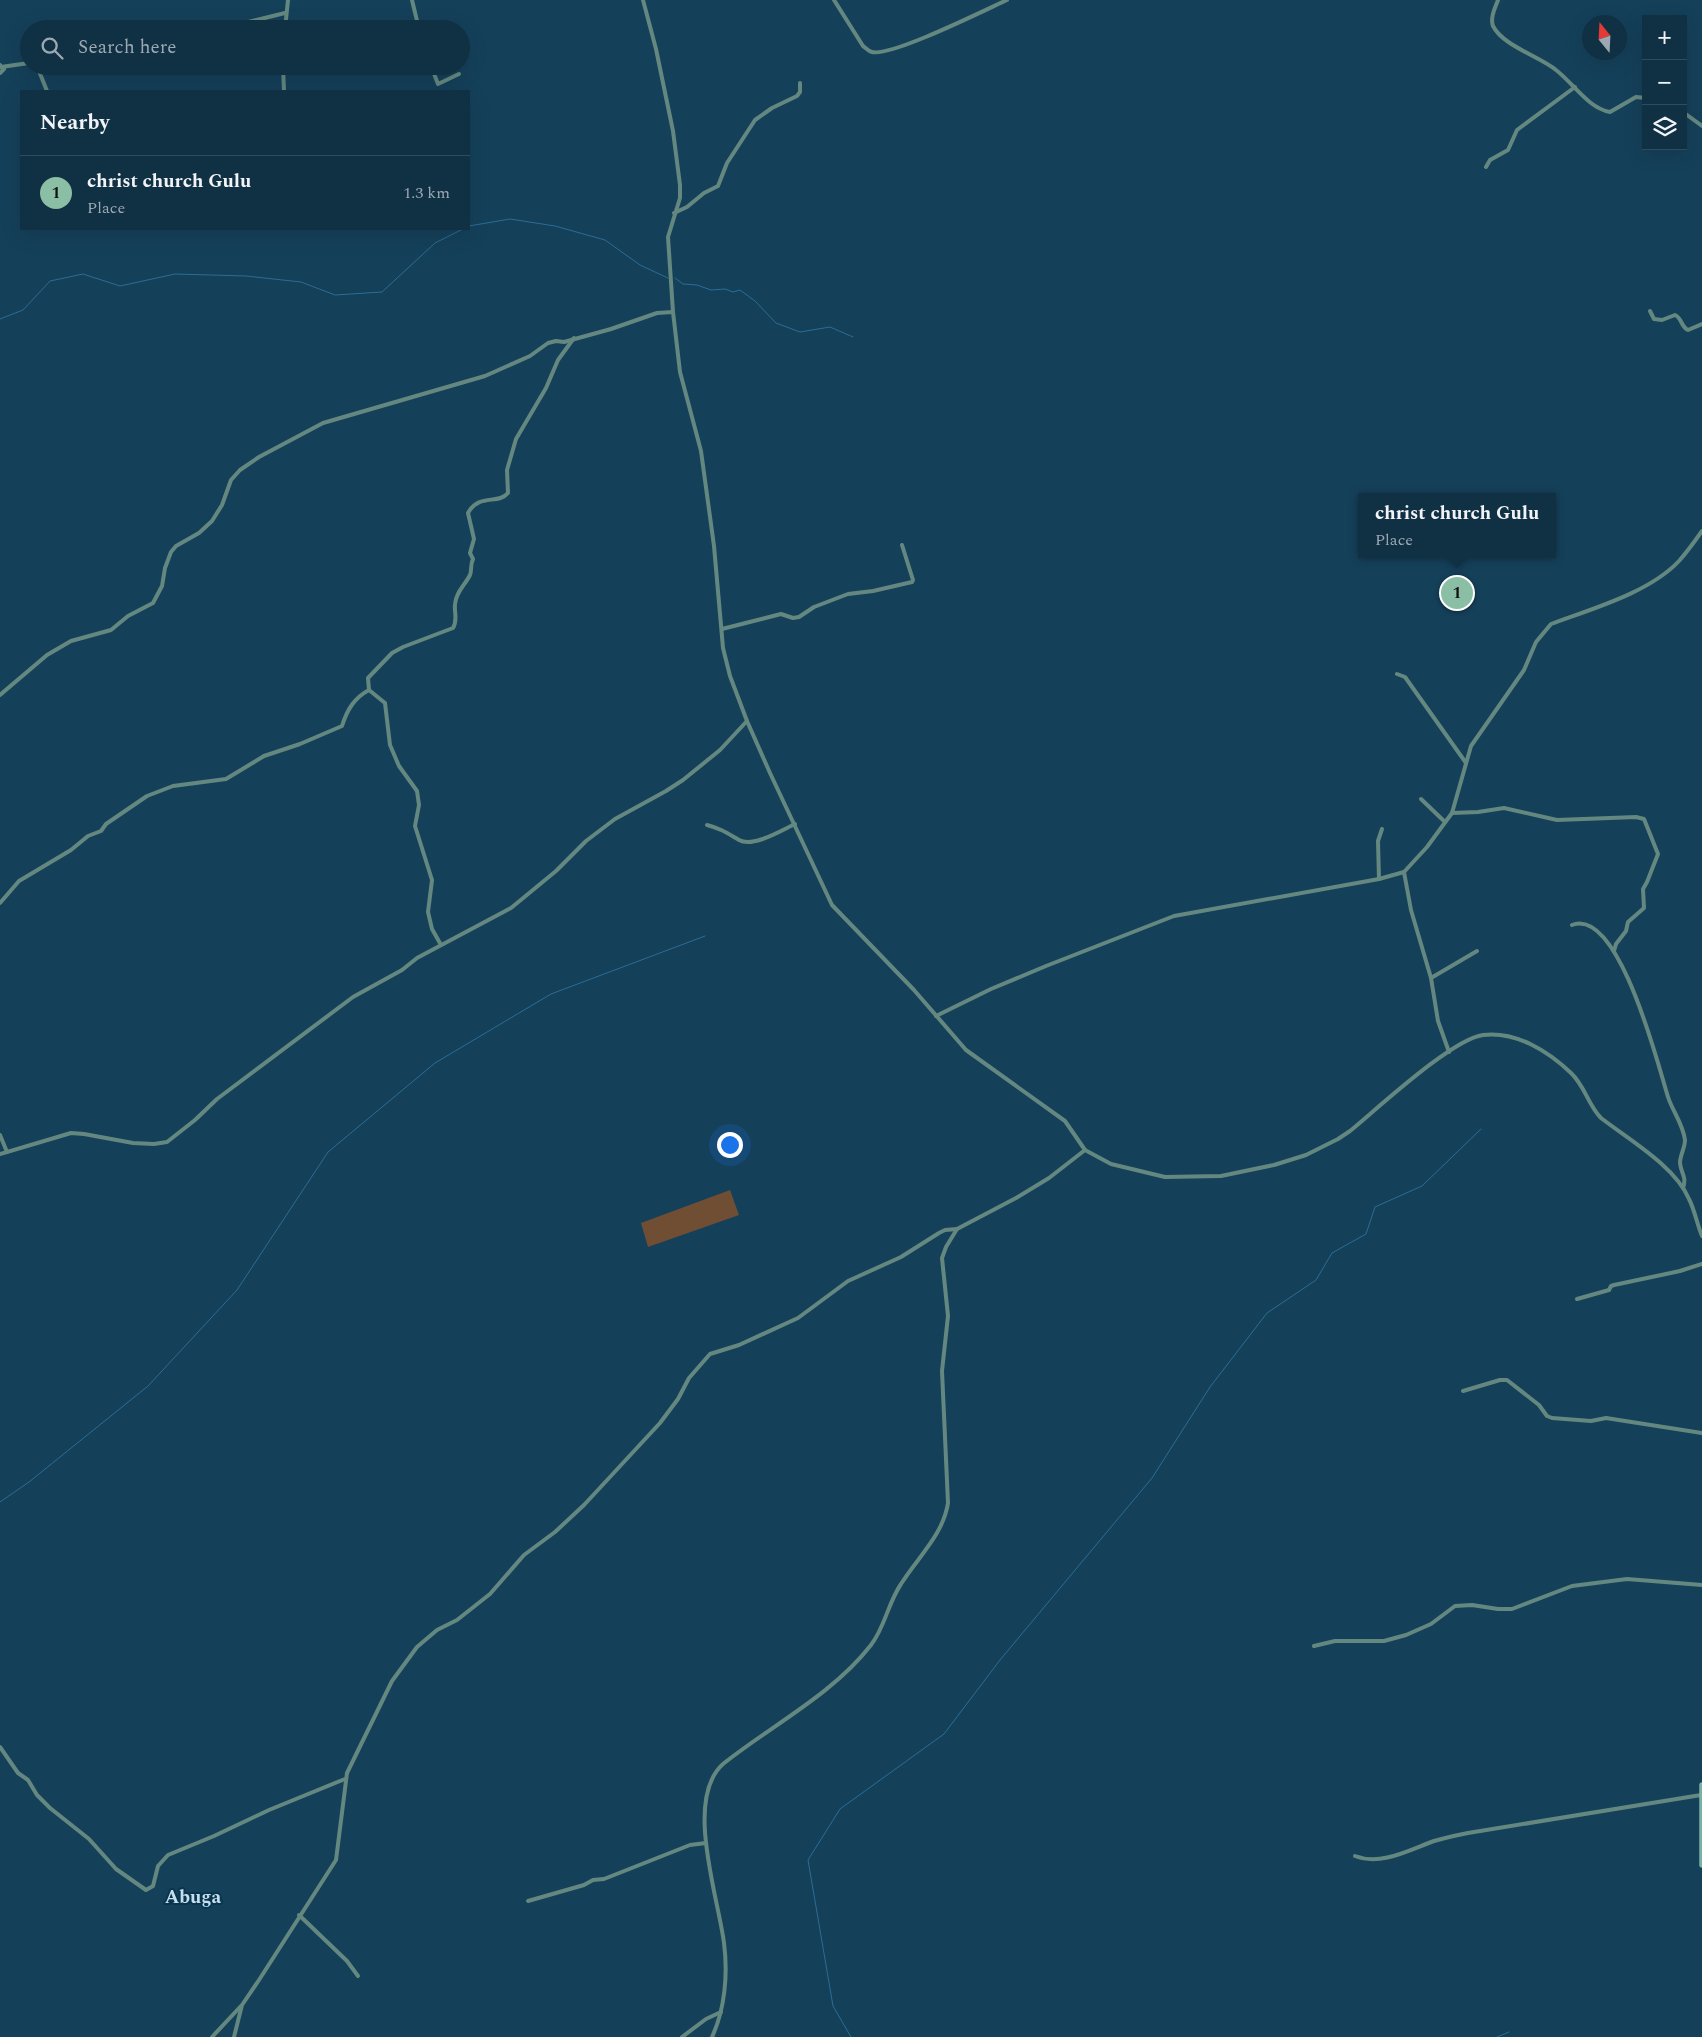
<!DOCTYPE html>
<html lang="en">
<head>
<meta charset="utf-8">
<style>
	:root { --surface:#103044; --page:#19384b; --text:#f1f3f6; --muted:#9ca9b2; --line:#304b5d; --accent:#8abfa5 }
	body { margin:0; font-family:Spectral,serif; background:var(--page); color:var(--text) }
	.controls { position:absolute; right:15px; top:15px; display:grid; overflow:hidden; border-radius:0px; box-shadow:0 5px 20px #0002 }
	.controls button { width:45px; height:45px; display:grid; place-items:center; padding:0; border:0; border-bottom:1px solid var(--line); background:var(--surface); color:var(--text); font:25px sans-serif }
	.compass { position:absolute; left:1582px; top:15px; width:45px; height:45px; border-radius:50%; background:var(--surface); box-shadow:0 5px 20px #0002; rotate:342deg }
	.you { position:absolute; left:729px; top:1144px; width:18px; height:18px; margin:-12px; border:4px solid #fff; border-radius:50%; background:#1a73e8; box-shadow:0 0 0 8px #1a73e833 }
	.badge { display:grid; place-items:center; width:32px; height:32px; border-radius:50%; background:var(--accent); color:#111; font-size:16px; font-weight:700 }
	.pin { position:absolute; translate:-50% -50%; border:2px solid #fff; box-shadow:0 1px 5px #0006 }
	.popup { position:absolute; left:1358px; top:493px; width:198px; height:65px; box-sizing:border-box; display:grid; place-content:center; border-radius:0px; background:var(--surface); filter:drop-shadow(0 1px 4px #0005); font-size:16px; white-space:nowrap; color:var(--muted) }
	.popup b { font-size:19px; color:var(--text) }
	.popup::after { content:''; position:absolute; left:50%; top:100%; margin-left:-10px; border:10px solid transparent; border-top-color:var(--surface) }
	.list { margin:0; padding:0; list-style:none }
	h2 { display:flex; justify-content:space-between; align-items:center; height:65px; margin:0; padding:0 20px; font-size:21px }
	h2 small { font-size:16px; font-weight:400; color:var(--muted) }
	.list li { display:grid; grid-template-columns:32px 1fr auto; gap:15px; align-items:center; box-sizing:border-box; height:75px; padding:0 20px; border-top:1px solid var(--line) }
	.list b { display:block; font-size:19px; white-space:nowrap }
	.list p { margin:0; font-size:16px; white-space:nowrap; color:var(--muted) }
	.list em { font-size:16px; font-style:normal; color:var(--muted) }
	.icon { flex:none; width:28px; height:28px; fill:none; stroke:currentColor; stroke-width:2; stroke-linecap:round; stroke-linejoin:round }
	.map { position:relative; flex:none; width:1702px; height:2037px; overflow:hidden }
	.search { position:absolute; background:var(--surface); box-shadow:0 5px 20px #0002; left:20px; top:20px; width:450px; height:55px; display:flex; align-items:center; gap:12px; box-sizing:border-box; padding:0 18px; border-radius:28px; color:var(--muted); font-size:19px }
	.panel { position:absolute; background:var(--surface); box-shadow:0 5px 20px #0002; left:20px; top:90px; width:450px; height:140px; border-radius:0px }
	.map>svg:first-child { display:block }
	.green { fill:#6f4e33 }
	.lines { fill:none; stroke-linecap:round; stroke-linejoin:round }
	.stream { stroke:#2b6d96; stroke-width:1 }
	.minor { stroke:#648880; stroke-width:4 }
	.secondary { stroke:#79b2a5; stroke-width:5.5 }
	.labels { text-anchor:middle; dominant-baseline:central; stroke-width:4; stroke-linejoin:round; paint-order:stroke }
	.quarter-label { font-size:19px; font-weight:bold; fill:#c7dded; stroke:#08364f }
</style>
</head>
<body>
<div class="map">
<svg width="1702" height="2037" viewBox="0 0 1702 2037">
	<rect width="100%" height="100%" fill="#15405a"/>
	<path class="green" d="M730,1190l9,25 -91,32 -7,-24z"/>
	<g class="lines">
		<g class="stream">
			<path d="M469,226l41,-7 45,7 50,14 35,25 28,13"/>
			<path d="M675,278l8,6 14,1 14,5 14,-1 8,3 7,-2 15,11 21,22 24,9 30,-5 23,10"/>
			<path d="M0,319l23,-9 27,-29 33,-7 37,12 55,-12 71,2 55,6 34,13 47,-3 53,-49 28,-14"/>
			<path d="M0,1502l29,-20 119,-96 89,-96 91,-138 107,-89 116,-69 154,-58"/>
			<path d="M851,2037l-18,-31 -25,-146 32,-51 104,-75 56,-74 152,-182 58,-91 57,-74 49,-33 16,-27 34,-19 9,-27 47,-21 59,-57"/>
			<path d="M1497,2037l12,-5"/>
		</g>
		<g class="minor">
			<path d="M412,0l7,29"/>
			<path d="M643,0l13,49 17,82 7,54v13l-12,39 5,75 7,60 21,79 13,95 9,102 7,28 17,45 23,52 62,132 82,85 52,60 99,71 20,29 26,14 54,13 56,-1 53,-11 32,-10 32,-16 12,-8c27,-22 102,-92 133,-96 33,-4 65,16 88,38 14,13 17,32 30,45 27,21 74,48 88,81 6,12 8,25 13,37"/>
			<path d="M834,0l29,46c3,2 5,5 9,6 19,5 113,-42 135,-52"/>
			<path d="M1498,0c-3,8 -8,18 -5,26 10,20 48,31 63,44 17,13 32,38 54,42l26,-15 10,1"/>
			<path d="M220,29l65,-16"/>
			<path d="M285,29l3,-29"/>
			<path d="M0,65l1,2 28,-4"/>
			<path d="M37,66l10,25"/>
			<path d="M283,66l1,25"/>
			<path d="M431,66l7,18 21,-10"/>
			<path d="M0,73l4,-4 -3,-2"/>
			<path d="M1683,112l19,14"/>
			<path d="M1486,167l4,-7 18,-10 9,-20 58,-43"/>
			<path d="M674,213l13,-6 17,-14 14,-7 9,-23 28,-43 17,-12 25,-12 3,-4v-9"/>
			<path d="M1650,311l4,8 8,1 13,-5c7,3 6,12 13,15l14,-6"/>
			<path d="M722,629l59,-15 12,4 6,-1 15,-10 34,-13 25,-3 39,-9 1,-2 -11,-35"/>
			<path d="M1397,674l8,3 61,86"/>
			<path d="M0,695l47,-40 24,-14 40,-11 17,-14 25,-13 9,-17 3,-18 6,-16 5,-6 23,-13 13,-12 10,-16 9,-25 9,-10 19,-13 64,-34 162,-47 45,-20 18,-13 8,-2 8,1 47,-13 46,-16 16,-1"/>
			<path d="M1421,799l24,23"/>
			<path d="M1452,813l26,-1 26,-4 53,12 79,-3 8,2 14,35 -11,28 -4,7 1,19 -16,14 -2,9 -10,13 -2,7"/>
			<path d="M707,825c15,4 20,8 32,15 14,8 43,-10 56,-16"/>
			<path d="M1404,872l7,38 20,68 7,43 11,31"/>
			<path d="M1379,879l-1,-38 4,-12"/>
			<path d="M0,903l19,-22 52,-31 17,-14 13,-5 5,-7 41,-28 26,-10 53,-7 38,-23 36,-12 42,-18c5,-16 12,-28 27,-36"/>
			<path d="M1572,925c47,-18 86,140 96,172 5,15 15,27 17,43 0,8 -5,15 -5,23 1,11 7,13 3,25"/>
			<path d="M441,945l-9,-16 -4,-17 4,-32 -17,-54 4,-21 -2,-14 -18,-25 -9,-21 -5,-42 -16,-13 -1,-12 24,-25 11,-6 50,-19c5,-8 1,-15 2,-24 1,-12 10,-19 15,-29 2,-5 0,-10 3,-16l-3,-6 4,-14 -6,-26c11,-20 30,-8 40,-20l-1,-23 9,-31 30,-51 12,-28 16,-22"/>
			<path d="M1431,978l46,-27"/>
			<path d="M936,1016l55,-27 55,-23 128,-50 205,-37 25,-7 23,-25 25,-34 19,-67 53,-76 12,-28 15,-18c40,-15 98,-31 128,-63 8,-9 16,-20 23,-30"/>
			<path d="M0,1135l7,17"/>
			<path d="M0,1154l71,-21 13,1 49,9 21,1 13,-2 28,-22 22,-21 136,-102 49,-27 15,-12 94,-50 45,-37 30,-30 29,-22 51,-28 17,-11 37,-30 27,-29"/>
			<path d="M1577,1299l32,-9 2,-4 3,-1 66,-14 22,-7"/>
			<path d="M1463,1391l37,-11h7l32,25 8,11 5,2 39,3 15,-3 96,15"/>
			<path d="M1314,1646l21,-5h49l22,-6 25,-11 24,-18 17,-1 26,4h14l60,-23 55,-7 75,6"/>
			<path d="M0,1747l18,26 10,7 9,15 13,13 39,31 27,30 30,21 7,-4 5,-20 10,-11 46,-19 55,-26 76,-31"/>
			<path d="M1355,1856c26,10 54,-6 79,-15 11,-3 23,-6 34,-8l233,-38"/>
			<path d="M528,1901l56,-16 9,-5 11,-1 86,-34 16,-2"/>
			<path d="M299,1915l48,46 11,15"/>
			<path d="M212,2037l29,-31"/>
			<path d="M234,2037l8,-32 17,-25 77,-120 11,-87 45,-92 25,-34 20,-17 20,-10 33,-26 34,-39 31,-23 29,-27 76,-82 18,-24 11,-21 21,-24 29,-9 59,-27 50,-37 53,-24 38,-24 6,-3 12,-1"/>
			<path d="M682,2037l24,-18 15,-7"/>
			<path d="M712,2037c13,-28 16,-63 12,-94 -6,-47 -40,-144 -1,-179 49,-39 109,-69 148,-119 14,-18 17,-42 30,-61 17,-27 42,-49 47,-81l-6,-132 6,-55 -6,-58 4,-11 11,-18 59,-31 33,-20 36,-28"/>
		</g>
		<path class="secondary" d="M1702,1785v80"/>
	</g>
	<g class="labels">
		<g class="quarter-label">
			<text x="193" y="1897">Abuga</text>
		</g>
	</g>
</svg>
<div class="controls">
<button>+</button>
<button>−</button>
<button><svg class="icon" aria-label="layers" viewBox="0 0 24 24"><path d="M12 4l9 5-9 5-9-5zM3 14l9 5 9-5"/></svg></button>
</div>
<svg class="compass" viewBox="-18 -18 36 36"><path d="M0-13l5 13h-10z" fill="#e53935"/><path d="M0 13l5-13h-10z" fill="#9ca9b2"/></svg>
<div class="you"></div>
<div class="pin badge" style="left:1457px;top:593px">1</div>
<div class="popup"><b>christ church Gulu</b>Place</div>
<div class="search"><svg class="icon" aria-label="search" viewBox="0 0 24 24"><circle cx="10" cy="10" r="6"/><path d="M15 15l6 6"/></svg>Search here</div>
<section class="panel">
<h2>Nearby<small></small></h2>
<ul class="list">
<li><span class="badge">1</span><div><b>christ church Gulu</b><p>Place</p></div><em>1.3 km</em></li>
</ul>
</section>
</div>
</body>
</html>
